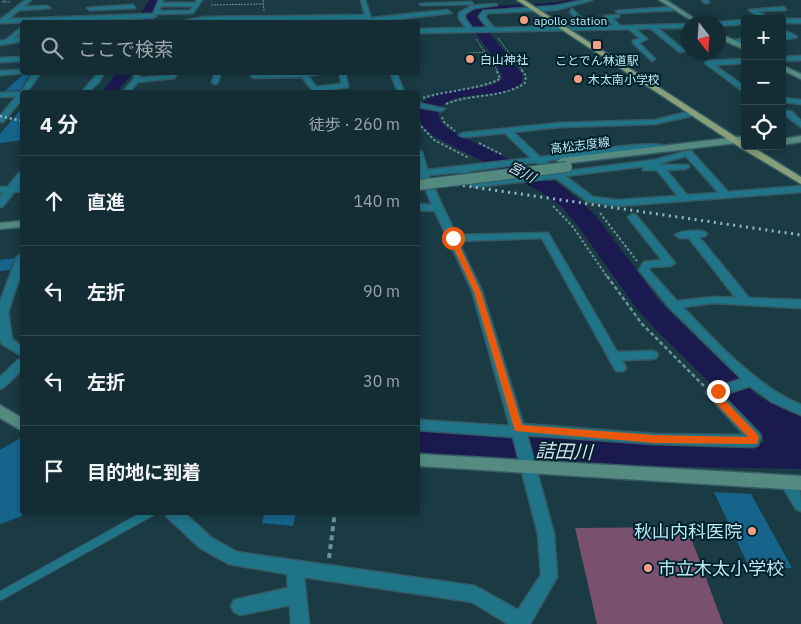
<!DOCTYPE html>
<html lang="ja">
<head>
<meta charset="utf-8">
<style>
	:root { --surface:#142c33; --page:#1d343b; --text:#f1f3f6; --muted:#9da7ac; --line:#33484e }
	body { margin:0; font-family:"IBM Plex Sans","Noto Sans JP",sans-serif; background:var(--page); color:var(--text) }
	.controls { position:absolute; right:15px; top:15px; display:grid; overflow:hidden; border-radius:5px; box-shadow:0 2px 8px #0003 }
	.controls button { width:45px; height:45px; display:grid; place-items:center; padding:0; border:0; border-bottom:1px solid var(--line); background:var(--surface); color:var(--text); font:25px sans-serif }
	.compass { position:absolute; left:681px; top:15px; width:45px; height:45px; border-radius:50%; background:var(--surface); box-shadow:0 2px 8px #0003; rotate:163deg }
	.stop { position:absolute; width:15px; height:15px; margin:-11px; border:4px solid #ea580c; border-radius:50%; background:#fff }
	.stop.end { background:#ea580c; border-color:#fff; box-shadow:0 1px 5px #0008 }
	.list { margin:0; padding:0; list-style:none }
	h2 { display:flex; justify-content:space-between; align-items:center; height:65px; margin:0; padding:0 20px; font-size:21px }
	h2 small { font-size:16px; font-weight:400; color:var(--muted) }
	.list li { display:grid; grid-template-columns:32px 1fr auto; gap:15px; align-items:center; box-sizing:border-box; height:90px; padding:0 20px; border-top:1px solid var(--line) }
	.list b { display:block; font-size:19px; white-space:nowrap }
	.list em { font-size:16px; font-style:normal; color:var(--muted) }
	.icon { flex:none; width:28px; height:28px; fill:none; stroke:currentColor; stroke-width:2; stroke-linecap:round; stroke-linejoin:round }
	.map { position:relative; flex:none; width:801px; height:624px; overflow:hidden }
	.search { position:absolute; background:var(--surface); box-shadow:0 2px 8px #0003; left:20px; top:20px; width:400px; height:55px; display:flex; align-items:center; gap:12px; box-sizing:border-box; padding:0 18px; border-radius:5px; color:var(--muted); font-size:19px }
	.panel { position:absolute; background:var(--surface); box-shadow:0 2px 8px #0003; left:20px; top:90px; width:400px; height:425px; border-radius:5px }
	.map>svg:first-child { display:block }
	.green { fill:#7a506f }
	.water { fill:#1a1a50 }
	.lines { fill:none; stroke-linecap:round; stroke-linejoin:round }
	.river { fill:#1a1a50; fill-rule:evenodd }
	.building { fill:#16648c }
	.lane-casing { stroke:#345a64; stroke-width:10 }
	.street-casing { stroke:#345a64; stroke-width:3 }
	.secondary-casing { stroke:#345a64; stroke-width:3 }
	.primary-casing { stroke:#345a64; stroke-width:3 }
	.path-far3 { stroke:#6a929d; stroke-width:1; stroke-dasharray:2 1; stroke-linecap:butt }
	.path-far2 { stroke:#6a929d; stroke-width:2; stroke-dasharray:2.5 2; stroke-linecap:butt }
	.path-far1 { stroke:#6a929d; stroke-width:2.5; stroke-dasharray:4 2.5; stroke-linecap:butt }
	.path { stroke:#6a929d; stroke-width:4; stroke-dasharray:5 4; stroke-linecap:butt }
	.lane { stroke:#1f7488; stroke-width:8 }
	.street { fill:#1f7488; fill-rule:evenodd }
	.secondary { fill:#548a80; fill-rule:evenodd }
	.primary { fill:#88a079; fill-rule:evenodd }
	.rail-far1 { stroke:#8eb9c6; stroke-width:2.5; stroke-dasharray:2 3; stroke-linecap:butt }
	.rail { stroke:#8eb9c6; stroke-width:3; stroke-dasharray:2 4.5; stroke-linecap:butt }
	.secondary-bridge-casing { stroke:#345a64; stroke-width:12; stroke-linecap:butt }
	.secondary-bridge { stroke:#548a80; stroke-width:10 }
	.route { fill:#ea580c }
	.poi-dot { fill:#f49e86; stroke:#00222a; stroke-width:2 }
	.labels { text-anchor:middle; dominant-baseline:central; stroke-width:4; stroke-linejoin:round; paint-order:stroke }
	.far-poi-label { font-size:12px; fill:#bbeaf8; stroke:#00222a; text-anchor:start }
	.far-street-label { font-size:12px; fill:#bbeaf8; stroke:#00222a }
	.far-water-label { font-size:14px; font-style:italic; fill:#d9ddef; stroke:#00222a }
	.near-poi-label { font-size:18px; fill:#bbeaf8; stroke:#00222a; text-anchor:end }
	.near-water-label { font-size:19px; font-style:italic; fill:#d9ddef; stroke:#00222a }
</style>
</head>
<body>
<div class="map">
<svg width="801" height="624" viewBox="0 0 801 624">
	<rect width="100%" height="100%" fill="#1a3b44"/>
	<path class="green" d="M687,527l36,97h-126l-22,-96z"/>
	<path class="water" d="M568,0h15l-23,6 -65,3 -16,3 -2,5 45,57v8c-19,22 -69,3 -84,29 0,12 9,18 19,23l68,33 26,15 4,-1 23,18 18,17 65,87 50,49 47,44 33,17 10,3v49l-25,-3 -13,-24 -16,-19 -92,-90 -18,-20 -59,-83 -16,-19 -19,-14 -111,-58 -10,-10 -4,-15c14,-30 67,-13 85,-32l-11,-23 -26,-35 -1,-7c28,-13 71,-5 103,-13z"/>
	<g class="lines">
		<g class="river">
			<path d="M149,0h10l-9,18 2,4h-12l-2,-4z"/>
			<path d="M118,72h15l-16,20h-15z"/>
			<path d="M418,428l118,10 265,5v26l-265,-5 -118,-12z"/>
		</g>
	</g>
	<g class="building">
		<path d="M26,72h5l-11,18 -15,1z"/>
		<path d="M22,108v32l-22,3v-9z"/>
		<path d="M15,258l-5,12 -10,1v-11z"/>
		<path d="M22,437v79l-22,8v-74z"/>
		<path d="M714,492l37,2 41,74 -42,1z"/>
		<path d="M265,512h31l-3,14 -31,-3z"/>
	</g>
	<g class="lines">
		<defs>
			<path id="lane" d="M0,596l151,-84"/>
			<g id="street">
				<path d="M26,0h5l-8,7 24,-1 3,2 -31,2 -11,9 145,-5 3,2 -3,2 -153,5v-3z"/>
				<path d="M159,0h4l-1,3h34l1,-3h5l-9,13 -40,1zM161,6h32l-3,5h-32z"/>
				<path d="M361,0h4l6,18 76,-8 4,3 -79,9h-4l-2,-3 -188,3 26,-5 161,-2z"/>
				<path d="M584,0h8l-36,10 -69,3 -2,4 9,11 90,-2 -14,-14 2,-3 18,17h24l-10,-10 15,-1v2l-7,1 8,8 68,-2v4h-31l28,23 -5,1 -30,-24 -15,1 12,10 -8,4 16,16 -3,2 -19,-18v-2l7,-3 -11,-9 -211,4v-4l48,-1 -7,-10v-5l12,-7 24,-2 2,1 -23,3 -9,6v4l7,10h16l-9,-11 4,-6 73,-5z"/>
				<path d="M702,0h5l2,2 -4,1z"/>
				<path d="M471,2l2,2 -51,1 -2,-1z"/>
				<path d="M133,5l2,3 -45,2 -3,-2z"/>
				<path d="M674,7l2,3 -57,3 -3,-2z"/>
				<path d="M784,7l2,3 -28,1 11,8h-6l-14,-9z"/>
				<rect x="782" y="19" width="19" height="4"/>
				<path d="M745,20v4l-27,2v-4z"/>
				<path d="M22,27v4l-8,8 8,-2v4l-22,4v-4l6,-1z"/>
				<path d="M782,29l14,7 1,1 -15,3v-4h5l-5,-3z"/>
				<path d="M745,38v4l-14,1 -3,-2z"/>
				<path d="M801,56v4l-19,1v-4z"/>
				<path d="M22,57v4l-22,1v-4z"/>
				<path d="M745,59v4l-31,2 31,22 -1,5 -39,-29 3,-2z"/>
				<path d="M22,70l2,3 -24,2v-4z"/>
				<path d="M34,72h7l-14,20h-5v7l-19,23h-3v-6l17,-20 -17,1v-4l21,-1z"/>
				<path d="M99,72h6l-7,11 -10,9h-6z"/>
				<path d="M172,72h6l-4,6 -36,4 -9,10h-6l10,-12 2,-7h4l1,5 30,-3z"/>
				<path d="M215,72h6l-3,10 -3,2 -3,-2z"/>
				<path d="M332,72l-24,4 8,11 26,-3 -3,-12h6l3,15 -34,5 -12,-15 -48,1 -3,-2 3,-2z"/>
				<path d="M390,72h6l8,20h-6z"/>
				<path d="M782,98l19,2v4l-19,-2z"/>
				<path d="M418,103l27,6 -4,2 -23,-4z"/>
				<path d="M692,111l4,2 -1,2 -40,9 -95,3 -47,5 27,25c20,-2 117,-19 129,-10l-4,2h-24l-96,12 15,11 94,-12 34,-9h3l37,41 73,-6v6l-183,14 -31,-5 -31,-23 -81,9 -3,-1 -11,-14 -33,3 28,60 92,-2 69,119 35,-1 4,1 2,3 -2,3 -4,1 -30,1 4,8 -2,3h-8l-74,-133 -84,3 24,50 41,133 132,10 89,1 -38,-42 1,-3 35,-11 -73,-72 -30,-37 5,-8 18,-2 -34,-43 5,-3 3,1 39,48 -5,3 -19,1 -2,3 28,31 36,-4 23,1 -47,-60h-9l-5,-3c7,-5 22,-5 30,-3l2,2 -2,2 -6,1 50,61 52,2v8l-88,-5 -30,4c33,35 73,79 118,98v10l-29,-13 -22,-16 -28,9 37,38 2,4 -3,8 -5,2 -98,-3 -128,-9 27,99 3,43 -27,47h-22l-36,-22 -168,-25 5,47h-18l-1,-19 -50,10 -6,-3 -3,-6 3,-6 54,-12 -1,-14 -58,-10 -29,-16 -33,-31 -2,-5h18l29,26 25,14 238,34 43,24 23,-35 -3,-41 -25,-97 -95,-7v-10l92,6 -38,-135 -37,-80 -17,-1v-6l14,1 -13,-32 -1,-23 4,2 5,18 104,-12 -26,-25 -42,4 -4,-2 4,-2 97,-10 95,-3zM686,156l33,37 -32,2 -21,-25 19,-1 4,-2 -1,-2h-27l-1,-2zM536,162l14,11 -73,8 -8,-10zM643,166v4h14l21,26 -60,4 -25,-3 -28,-21 81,-10z"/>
				<path d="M785,111h6l10,10v6l-16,-12z"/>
				<path d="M19,173h3v7l-4,7h4v4l-8,1 -11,14 -3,1v-9l4,-6 -4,1v-6h8z"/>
				<path d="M22,254v16l-14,42 4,27 10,8v9l-20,-12 -2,-4v-38l17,-45z"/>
				<path d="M22,359v11l-18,17 -4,2v-12l18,-17z"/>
				<path d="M787,476c14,5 14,21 14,35l-5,-2 -16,-27 2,-4z"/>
			</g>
			<g id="secondary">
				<path d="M659,0h7l34,22h-6z"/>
				<path d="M718,33l27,12v5l-27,-12z"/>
				<path d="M782,65l19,9v5l-19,-9z"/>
				<path d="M745,136v6l-183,22 -5,-3 5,-3z"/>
				<path d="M801,136v6l-19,3v-6z"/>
				<path d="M22,221v6l-22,2v-6z"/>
				<path d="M0,405l22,13v13l-22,-13z"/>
				<path d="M418,454l383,22v14l-383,-24z"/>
			</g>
			<path id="primary" d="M517,0h7l221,143v3h6l50,31v7l-60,-36z"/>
		</defs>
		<use href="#lane" class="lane-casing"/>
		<use href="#street" class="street-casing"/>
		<use href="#secondary" class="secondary-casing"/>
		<use href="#primary" class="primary-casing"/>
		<g class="path-far3">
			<path d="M5,0l-3,2h9"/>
			<path d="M263,0l1,11"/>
			<path d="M211,5l52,-1"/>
			<path d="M498,38l24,32"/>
			<path d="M476,39l21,31"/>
			<path d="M469,59l-2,-6 19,-1"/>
		</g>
		<g class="path-far2">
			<path d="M423,98c25,-8 54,-8 77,-19l-4,-10"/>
			<path d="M446,104c26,-11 55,-5 79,-21l1,-7 -5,-7"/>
			<path d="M442,117l2,5 11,9"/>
			<path d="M418,123l16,17 35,18"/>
			<path d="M479,143l22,11"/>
			<path d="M553,206l20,21 35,51"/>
			<path d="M600,213l37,48"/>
		</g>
		<path class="path-far1" d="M607,276l35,48 62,62"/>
		<g class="path">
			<path d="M553,442l3,14"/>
			<path d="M329,558l6,-46"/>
		</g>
		<use href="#lane" class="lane"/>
		<use href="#street" class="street"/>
		<use href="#secondary" class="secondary"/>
		<use href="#primary" class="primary"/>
		<path class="rail-far1" d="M0,116l22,5"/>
		<path class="rail" d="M418,179l383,56"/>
		<defs>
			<path id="secondary-bridge" d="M418,185l149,-18"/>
		</defs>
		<use href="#secondary-bridge" class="secondary-bridge-casing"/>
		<use href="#secondary-bridge" class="secondary-bridge"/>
	</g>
	<path class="route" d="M453,236l3,2 25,54 41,133 132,10 94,2 -40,-42v-5l10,-3 4,4 -3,3 38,40 2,3 -2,7 -103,-1 -139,-12 -41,-139 -25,-54z"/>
	<g class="poi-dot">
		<circle cx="524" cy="20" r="5"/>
		<rect x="592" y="40" width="10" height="10" rx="2.5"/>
		<circle cx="470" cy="59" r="5"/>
		<circle cx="578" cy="79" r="5"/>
		<circle cx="752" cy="531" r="5"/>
		<circle cx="648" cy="568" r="5"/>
	</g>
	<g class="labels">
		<g class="far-poi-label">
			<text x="534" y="20">apollo station</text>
			<text x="480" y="59">白山神社</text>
			<text x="597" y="60" text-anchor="middle">ことでん林道駅</text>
			<text x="588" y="79">木太南小学校</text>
		</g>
		<g class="far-street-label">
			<text transform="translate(580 145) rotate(-7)">高松志度線</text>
		</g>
		<g class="far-water-label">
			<text transform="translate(522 172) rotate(28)">宮川</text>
		</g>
		<g class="near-poi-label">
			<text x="742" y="531">秋山内科医院</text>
			<text x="658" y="568" text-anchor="start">市立木太小学校</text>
		</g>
		<g class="near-water-label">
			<text transform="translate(564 451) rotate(2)">詰田川</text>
		</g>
	</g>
</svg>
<div class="controls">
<button>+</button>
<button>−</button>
<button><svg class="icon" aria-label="locate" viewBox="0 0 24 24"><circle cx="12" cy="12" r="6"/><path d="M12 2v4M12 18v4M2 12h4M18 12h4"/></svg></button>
</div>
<svg class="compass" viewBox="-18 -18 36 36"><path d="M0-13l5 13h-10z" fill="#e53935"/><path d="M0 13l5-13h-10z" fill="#9da7ac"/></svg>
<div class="stop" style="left:453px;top:238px"></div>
<div class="stop end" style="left:718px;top:391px"></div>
<div class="search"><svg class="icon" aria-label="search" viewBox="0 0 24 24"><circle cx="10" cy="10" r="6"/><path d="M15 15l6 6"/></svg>ここで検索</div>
<section class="panel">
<h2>4 分<small>徒歩 · 260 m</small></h2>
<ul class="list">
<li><svg class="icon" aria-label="ahead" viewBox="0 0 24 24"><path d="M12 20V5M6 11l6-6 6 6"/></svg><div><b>直進</b></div><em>140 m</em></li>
<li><svg class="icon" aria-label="left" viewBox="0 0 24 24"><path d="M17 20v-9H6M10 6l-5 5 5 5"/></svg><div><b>左折</b></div><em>90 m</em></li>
<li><svg class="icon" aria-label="left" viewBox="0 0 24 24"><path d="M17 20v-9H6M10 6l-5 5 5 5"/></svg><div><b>左折</b></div><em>30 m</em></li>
<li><svg class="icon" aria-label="arrive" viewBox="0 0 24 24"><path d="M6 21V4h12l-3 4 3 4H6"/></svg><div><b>目的地に到着</b></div></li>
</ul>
</section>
</div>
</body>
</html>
